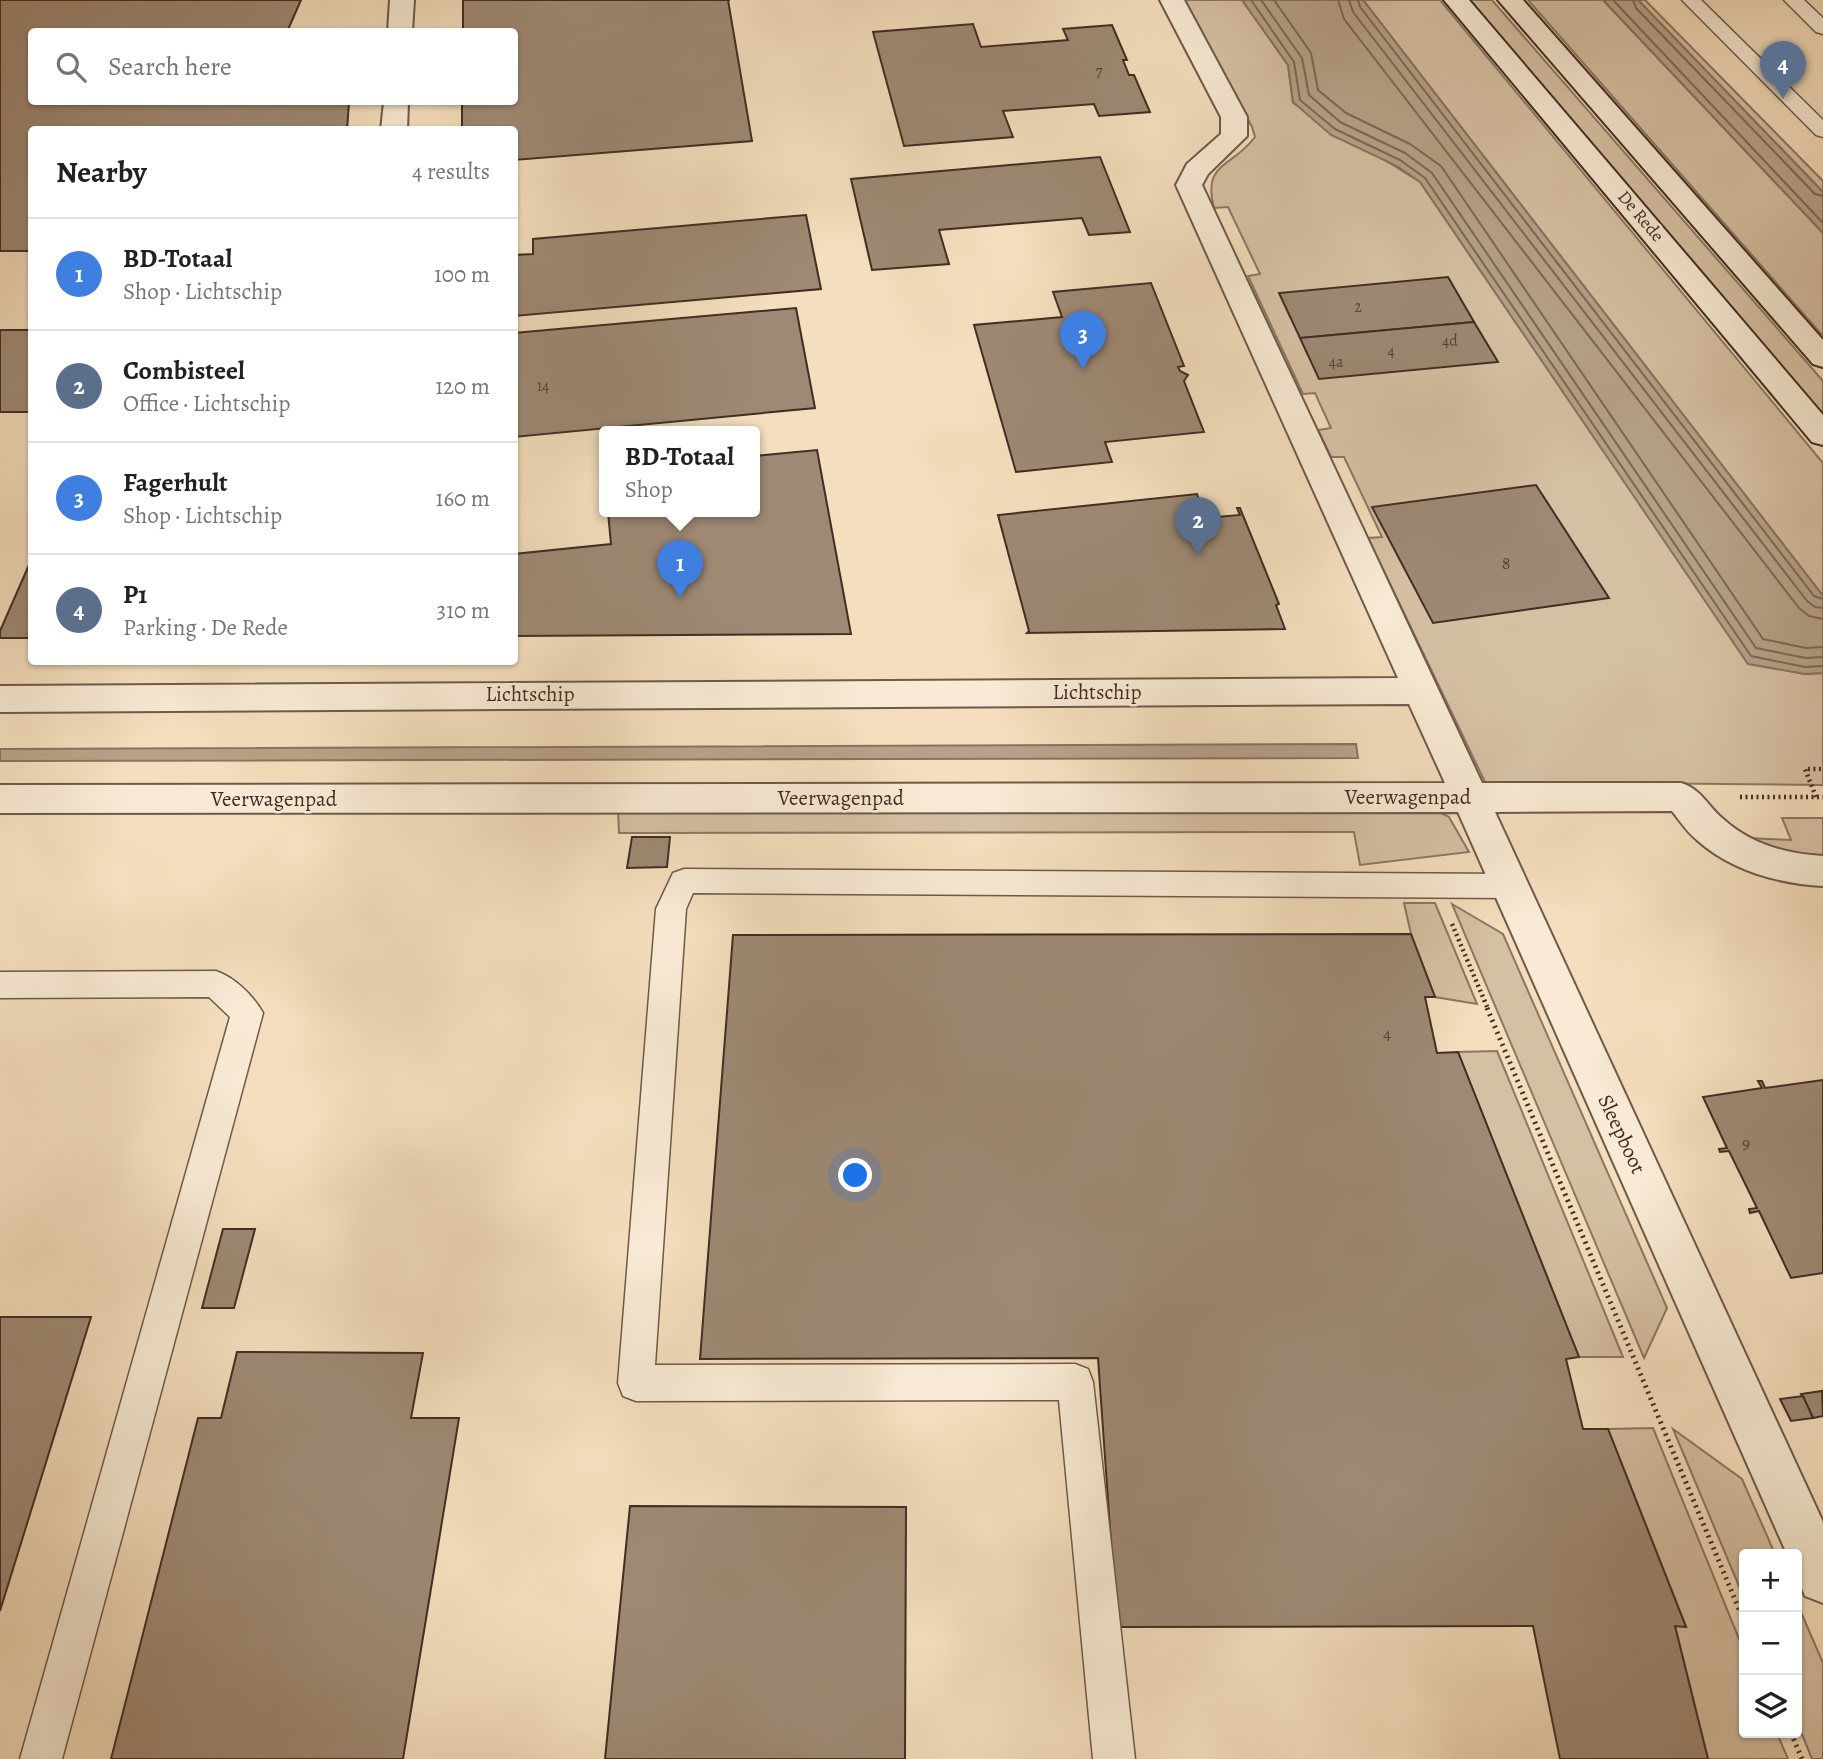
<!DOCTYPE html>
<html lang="en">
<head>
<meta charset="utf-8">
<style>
	:root { --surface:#fff; --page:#f2f2f2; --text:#202124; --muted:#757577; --line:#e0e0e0; --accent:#8f2418 }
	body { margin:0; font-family:Alegreya,serif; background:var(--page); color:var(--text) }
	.controls { position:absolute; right:21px; bottom:21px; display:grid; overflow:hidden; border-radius:7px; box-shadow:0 2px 5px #0004 }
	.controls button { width:63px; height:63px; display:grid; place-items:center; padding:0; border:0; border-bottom:2px solid var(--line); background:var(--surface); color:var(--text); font:35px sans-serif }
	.you { position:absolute; left:856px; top:1176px; width:24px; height:24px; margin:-18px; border:5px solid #fff; border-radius:50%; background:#1a73e8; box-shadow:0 0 0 10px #1a73e833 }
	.badge { display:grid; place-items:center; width:46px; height:46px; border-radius:50%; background:var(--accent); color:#fff; font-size:23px; font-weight:700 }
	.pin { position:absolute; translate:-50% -58px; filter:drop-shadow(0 2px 4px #0008) }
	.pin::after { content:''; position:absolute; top:37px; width:24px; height:21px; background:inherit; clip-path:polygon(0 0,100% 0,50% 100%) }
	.popup { position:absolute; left:599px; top:426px; width:161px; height:91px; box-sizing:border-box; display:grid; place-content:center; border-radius:7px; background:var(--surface); filter:drop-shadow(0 2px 5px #0005); font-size:23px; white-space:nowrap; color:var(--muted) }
	.popup b { font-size:26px; color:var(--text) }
	.popup::after { content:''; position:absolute; left:50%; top:100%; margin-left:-14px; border:14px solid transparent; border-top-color:var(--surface) }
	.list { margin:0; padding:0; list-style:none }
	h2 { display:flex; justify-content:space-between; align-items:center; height:91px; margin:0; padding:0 28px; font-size:30px }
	h2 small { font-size:23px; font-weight:400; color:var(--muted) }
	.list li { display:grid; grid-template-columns:46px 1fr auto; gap:21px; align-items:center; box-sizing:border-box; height:112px; padding:0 28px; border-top:2px solid var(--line) }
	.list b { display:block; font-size:26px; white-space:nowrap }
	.list p { margin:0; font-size:23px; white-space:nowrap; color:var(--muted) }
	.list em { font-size:23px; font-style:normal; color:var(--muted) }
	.icon { flex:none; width:38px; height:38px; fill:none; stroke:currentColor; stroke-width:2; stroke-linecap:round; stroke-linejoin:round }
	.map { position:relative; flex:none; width:1823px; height:1759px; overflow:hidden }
	.search { position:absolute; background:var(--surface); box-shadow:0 2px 5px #0004; left:28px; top:28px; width:490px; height:77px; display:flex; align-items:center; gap:18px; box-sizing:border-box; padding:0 24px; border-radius:7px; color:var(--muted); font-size:26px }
	.panel { position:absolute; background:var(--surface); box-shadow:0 2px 5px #0004; left:28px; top:126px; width:490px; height:539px; border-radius:7px }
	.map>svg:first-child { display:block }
	.green { fill:#d6c0a3; stroke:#8c7664; stroke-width:2 }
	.water { fill:#b7a289; stroke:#887361; stroke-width:2 }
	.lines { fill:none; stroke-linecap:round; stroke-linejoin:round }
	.shore { stroke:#7c6857; stroke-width:2 }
	.building { fill:#9e8974; stroke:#412d25; stroke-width:2 }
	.lane-casing { stroke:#6e594b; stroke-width:3 }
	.street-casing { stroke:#6e594b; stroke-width:4 }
	.secondary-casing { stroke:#412d25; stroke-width:4 }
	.path-far1 { stroke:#412d25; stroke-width:4.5; stroke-dasharray:2 3.5; stroke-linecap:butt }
	.path { stroke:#412d25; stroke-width:5; stroke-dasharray:2 4.5; stroke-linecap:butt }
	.lane { fill:#f8ead4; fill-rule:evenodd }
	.street { fill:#f8ead4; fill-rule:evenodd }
	.secondary { fill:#f8ead4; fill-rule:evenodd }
	.labels { text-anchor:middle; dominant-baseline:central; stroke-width:5; stroke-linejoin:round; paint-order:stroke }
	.far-number-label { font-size:16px; fill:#584439 }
	.far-street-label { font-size:18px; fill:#412d25; stroke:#f8ead4 }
	.number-label { font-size:18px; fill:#584439 }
	.street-label { font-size:21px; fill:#412d25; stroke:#f8ead4 }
</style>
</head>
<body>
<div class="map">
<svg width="1823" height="1759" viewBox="0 0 1823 1759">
	<rect width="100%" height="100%" fill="#f4debd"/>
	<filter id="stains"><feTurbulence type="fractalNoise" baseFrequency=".00286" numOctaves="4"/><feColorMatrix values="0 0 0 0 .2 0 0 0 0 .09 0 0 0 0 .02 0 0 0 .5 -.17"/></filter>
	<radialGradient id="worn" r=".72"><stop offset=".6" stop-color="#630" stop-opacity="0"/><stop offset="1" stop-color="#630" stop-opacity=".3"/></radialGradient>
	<g class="green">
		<path d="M1185,0h57l46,65 5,38 127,79 328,481 57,11 18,-1v112l-338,-3 -117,-244 14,-1 -38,-80h-13l-13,-27 13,-2 -16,-35 -12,1 -55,-118 12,-2 -32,-67 -14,1c-12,-46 18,-40 41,-71l-3,-10z"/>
		<path d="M1363,0h77l383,463v133z"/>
		<path d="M1469,0h23l331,381v36z"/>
		<path d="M1528,0h75l220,233v103z"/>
		<path d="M1638,0h7l178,181v11z"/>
		<path d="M1434,809l15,8 20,35 -109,13 -6,-33 -735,1 -1,-23z"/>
		<path d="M1782,818h41v42l-38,-4 -38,-18 44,2z"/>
		<path d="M1404,903h31l42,101 -42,-7 -24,-63z"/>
		<path d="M1452,904l51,30 164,374 -23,50z"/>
		<path d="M1497,1051l126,306h-44l-121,-305z"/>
		<path d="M1653,1428l91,223v82h33l11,26h-80l-33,-133h11l-78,-197z"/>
		<path d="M1673,1429l69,50 33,75h-31v44z"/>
		<path d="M1797,1603l26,60v96h-11l-15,-37z"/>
	</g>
	<g class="water">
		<path d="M1242,0h121l460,596v77l-18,1 -57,-10 -328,-482 -23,-16 -66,-31 -38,-33 -5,-37z"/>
		<path d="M1603,0h35l185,192v41z"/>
		<path d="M1356,744l2,14 -1358,3v-12z"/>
	</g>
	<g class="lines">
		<g class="shore">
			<path d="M1251,0l43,62 6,38 35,29 65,31 25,18 326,478 54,11 18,-1"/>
			<path d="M1261,0l41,58 7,37 31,27 65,31 27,20 324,475 50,10 17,-1"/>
			<path d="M1274,0l37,53 7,37 28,23 64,31 31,22 322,473 43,9 17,-1"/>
			<path d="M1338,0l6,19 455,589 10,8 14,3"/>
			<path d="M1349,0l4,12 454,589 8,6 8,1"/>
			<path d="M1358,0l2,7 454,589 9,3"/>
			<path d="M1613,0l210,223"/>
			<path d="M1633,0l3,8 179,186 8,2"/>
		</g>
	</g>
	<g class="building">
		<path d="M0,0h301l-14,32h-255v70h317l-2,28h-315v121h-32z"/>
		<path d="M463,0h267h-2l24,141 -238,19v-30h-52v-28h52v-70h-51z"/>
		<path d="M973,24l8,23 87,-7 -5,-11 49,-4 15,35h-4l6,15h5l16,37 -51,4 -5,-12 -91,7 10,26 -109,9 -31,-114z"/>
		<path d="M1100,157l30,75 -41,3 -7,-17 -143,12 10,34 -77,6 -21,-91z"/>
		<path d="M806,215l15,74 -307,27v-61l19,-1v-15z"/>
		<path d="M1448,277l26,45 -174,16 -21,-45z"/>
		<path d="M1151,283l33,83 -6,1 2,4 8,4 -4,6 20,51 -99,10 7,20 -96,10 -42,-147 88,-8 -9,-25z"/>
		<path d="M796,308l19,100 -301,29v-104z"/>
		<path d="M1474,322l24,40 -179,17 -19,-41z"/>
		<rect x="0" y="330" width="32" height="82"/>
		<path d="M817,450l34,184 -337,2v-82l97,-10 -3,-32h147v-56z"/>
		<path d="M1536,485l73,113 -176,25 -61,-116z"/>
		<path d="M1197,494l9,24 34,-3 -3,-7h3l39,96 -3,1 9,24 -258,4 2,-2 -31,-116z"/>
		<path d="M32,558v80h-32v-7z"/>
		<path d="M632,837h38l-3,30 -40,1z"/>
		<path d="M1411,934l24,63h-10l12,56 21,-1 121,305 -13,2 17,70h25l78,198 -11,-1 33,133h-148l-27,-133 -416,1 -19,-269 -398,1 33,-424z"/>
		<path d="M1823,1080v193l-32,5 -32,-67 -9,2 -1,-4 8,-1 -28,-57 -9,1 -1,-3 8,-1 -24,-51 59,-9 -4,-7h4l3,7z"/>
		<path d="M223,1229h32l-21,79h-32z"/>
		<path d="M0,1317h91l-91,294z"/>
		<path d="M237,1352l186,1 -12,65h48l-56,341h-292l87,-341h23z"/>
		<path d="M1822,1391l1,25 -10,2 -12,-24z"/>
		<path d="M1803,1396l10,22 -22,3 -11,-22z"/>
		<path d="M630,1506l276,1 -1,252h-300z"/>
	</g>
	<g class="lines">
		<defs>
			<g id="lane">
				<path d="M1682,0h19l122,120v17l-7,-2z"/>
				<path d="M1784,0h20l19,18v16l-7,-2z"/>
				<path d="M684,869l825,5 11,4 4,8 -4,8 -11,4 -816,-5 -7,16 -31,456 420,-1 13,5 5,13 42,377h-42l-34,-359 -423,1 -13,-5 -5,-13 38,-474 17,-36z"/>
				<path d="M216,971c18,6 38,25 47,42l-201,746h-42l210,-742 -21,-20 -209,1v-26z"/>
			</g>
			<g id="street">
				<path d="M390,0h24l-2,32h-24z"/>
				<path d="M1160,0h24l63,117v19l-39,38 -6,11 280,598h199c20,6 26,22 41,35 28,26 64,36 101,38v30c-44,-2 -93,-16 -126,-46 -10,-8 -17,-19 -25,-29l-177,1 328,710v81l-18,-7 -8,-19v-23h-10l-329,-742 -1458,1v-28l1445,-2 -36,-79 -1409,8v-26l1398,-8 -222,-493 11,-21 34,-30v-17z"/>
				<path d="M384,102h24l-1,28h-26z"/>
			</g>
			<g id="secondary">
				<path d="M1444,0h25l354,415v30l-11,-3z"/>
				<path d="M1498,0h25l300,340v27l-10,-3z"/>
			</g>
		</defs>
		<use href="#lane" class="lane-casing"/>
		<use href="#street" class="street-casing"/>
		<use href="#secondary" class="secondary-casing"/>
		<g class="path-far1">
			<path d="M1740,797h83"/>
			<path d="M1816,797l-11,-28h18"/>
			<path d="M1452,924l36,85"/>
		</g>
		<g class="path">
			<path d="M1487,1008l257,613"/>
			<path d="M1791,1733l11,26"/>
		</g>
		<use href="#lane" class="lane"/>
		<use href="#street" class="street"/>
		<use href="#secondary" class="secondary"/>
	</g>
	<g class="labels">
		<g class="far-number-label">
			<text x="1099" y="71">7</text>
			<text x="1358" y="307">2</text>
			<text x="1450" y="341">4d</text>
			<text x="1391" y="351">4</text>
			<text x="1336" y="362">4a</text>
			<text x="543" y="386">14</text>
		</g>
		<g class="far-street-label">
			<text transform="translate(1641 216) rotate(50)">De Rede</text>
		</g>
		<g class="number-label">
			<text x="1506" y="563">8</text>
			<text x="1387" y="1033">4</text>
			<text x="1746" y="1143">9</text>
		</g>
		<g class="street-label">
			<text x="1097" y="692">Lichtschip</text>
			<text x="530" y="694">Lichtschip</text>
			<text x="1408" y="797">Veerwagenpad</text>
			<text x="841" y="798">Veerwagenpad</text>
			<text x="274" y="799">Veerwagenpad</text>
			<text transform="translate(1622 1134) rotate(65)">Sleepboot</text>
		</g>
	</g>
	<rect width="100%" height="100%" filter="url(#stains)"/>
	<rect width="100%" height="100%" fill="url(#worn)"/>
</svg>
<div class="controls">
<button>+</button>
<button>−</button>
<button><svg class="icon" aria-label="layers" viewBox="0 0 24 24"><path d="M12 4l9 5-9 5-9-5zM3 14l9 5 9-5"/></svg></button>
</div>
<div class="you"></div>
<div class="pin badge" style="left:680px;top:598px;background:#3f7fe0">1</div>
<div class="popup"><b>BD-Totaal</b>Shop</div>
<div class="pin badge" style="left:1198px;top:555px;background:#5c6f8a">2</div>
<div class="pin badge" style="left:1083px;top:369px;background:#3f7fe0">3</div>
<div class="pin badge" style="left:1783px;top:99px;background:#5c6f8a">4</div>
<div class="search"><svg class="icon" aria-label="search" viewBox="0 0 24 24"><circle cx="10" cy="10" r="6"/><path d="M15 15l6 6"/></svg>Search here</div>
<section class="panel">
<h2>Nearby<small>4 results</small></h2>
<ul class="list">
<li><span class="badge" style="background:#3f7fe0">1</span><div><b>BD-Totaal</b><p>Shop · Lichtschip</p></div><em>100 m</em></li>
<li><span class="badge" style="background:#5c6f8a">2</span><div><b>Combisteel</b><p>Office · Lichtschip</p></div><em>120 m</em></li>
<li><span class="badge" style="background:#3f7fe0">3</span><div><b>Fagerhult</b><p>Shop · Lichtschip</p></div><em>160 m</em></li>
<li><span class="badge" style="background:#5c6f8a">4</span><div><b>P1</b><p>Parking · De Rede</p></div><em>310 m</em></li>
</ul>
</section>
</div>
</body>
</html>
